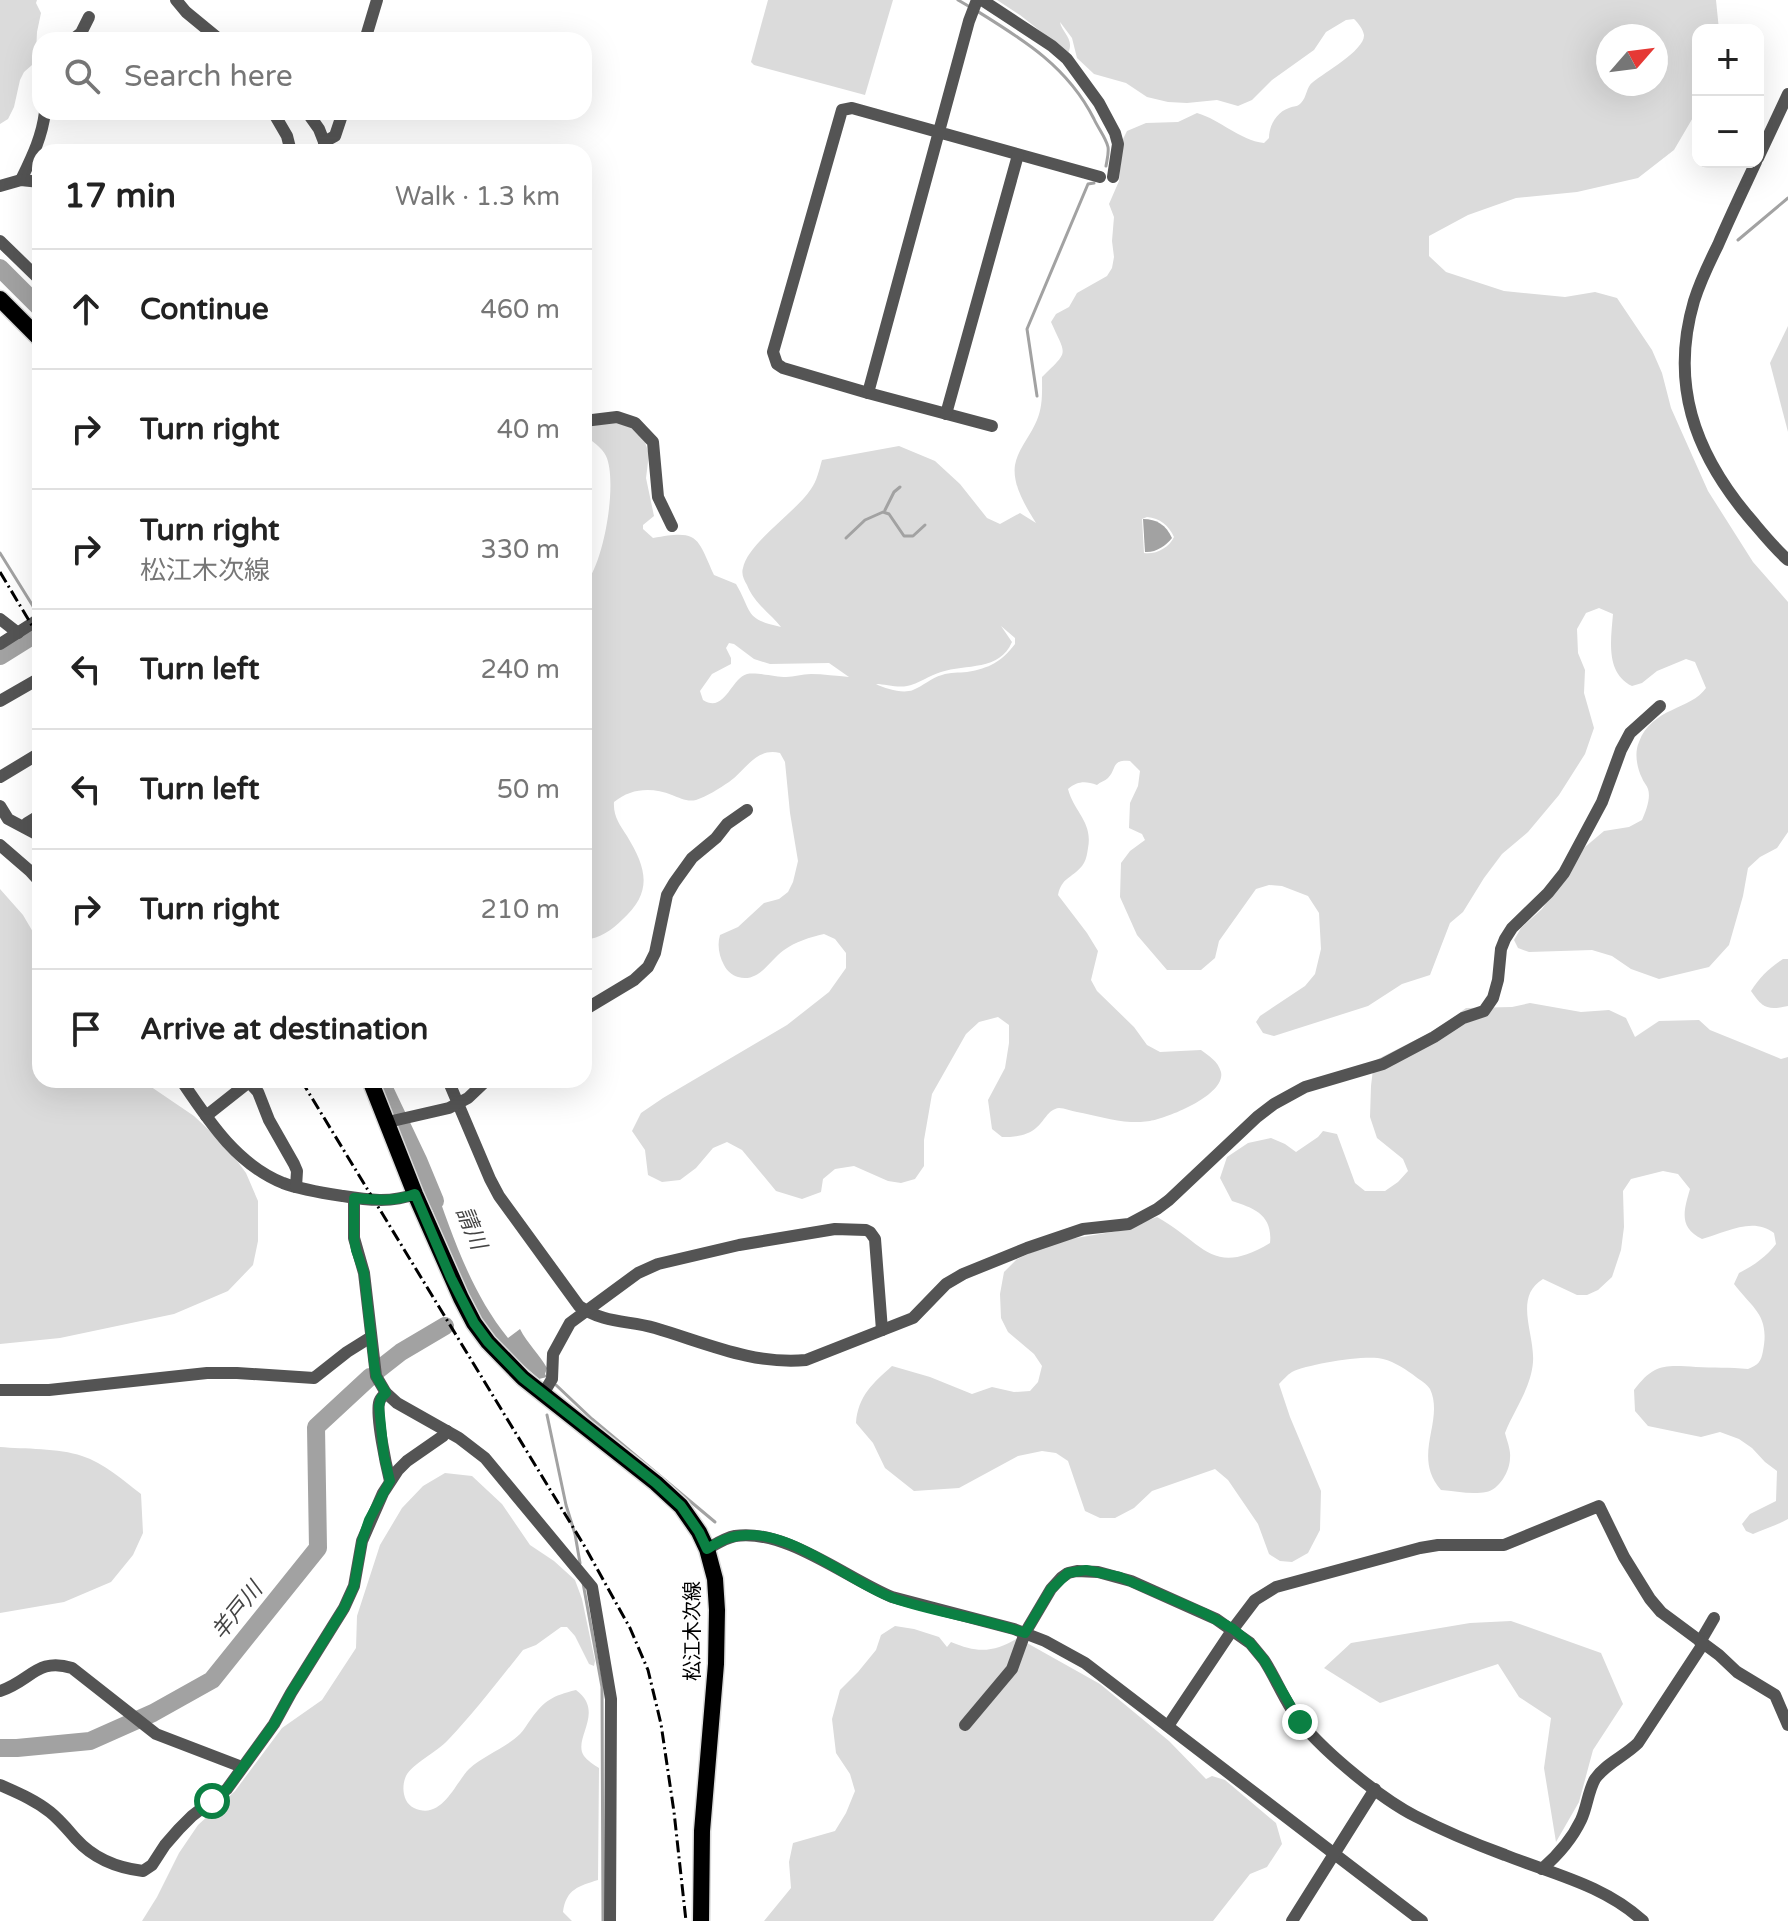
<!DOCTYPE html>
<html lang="en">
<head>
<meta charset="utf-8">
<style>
	:root { --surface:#fff; --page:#f2f2f2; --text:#222; --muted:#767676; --line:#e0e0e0 }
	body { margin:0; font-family:"Varela Round","Noto Sans JP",sans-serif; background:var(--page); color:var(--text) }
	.controls { position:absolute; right:24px; top:24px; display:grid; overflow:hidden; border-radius:16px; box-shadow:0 8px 32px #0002 }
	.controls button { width:72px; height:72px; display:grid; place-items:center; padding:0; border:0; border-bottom:2px solid var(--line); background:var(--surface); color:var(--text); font:40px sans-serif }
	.compass { position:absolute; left:1596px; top:24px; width:72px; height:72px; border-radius:50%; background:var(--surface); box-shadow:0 8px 32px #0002; rotate:62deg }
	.stop { position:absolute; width:24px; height:24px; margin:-18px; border:6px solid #0b8043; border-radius:50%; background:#fff }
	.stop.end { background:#0b8043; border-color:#fff; box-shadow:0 2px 8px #0008 }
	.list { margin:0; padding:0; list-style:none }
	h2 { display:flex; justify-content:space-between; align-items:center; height:104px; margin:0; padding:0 32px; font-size:34px }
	h2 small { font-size:26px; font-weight:400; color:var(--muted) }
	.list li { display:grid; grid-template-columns:52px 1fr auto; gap:24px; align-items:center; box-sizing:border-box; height:120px; padding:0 32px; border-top:2px solid var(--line) }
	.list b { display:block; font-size:30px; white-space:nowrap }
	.list p { margin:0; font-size:26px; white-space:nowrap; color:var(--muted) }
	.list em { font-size:26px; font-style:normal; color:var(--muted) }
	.icon { flex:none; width:44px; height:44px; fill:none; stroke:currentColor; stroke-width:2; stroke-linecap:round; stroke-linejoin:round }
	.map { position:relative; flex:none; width:1788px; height:1921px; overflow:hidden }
	.search { position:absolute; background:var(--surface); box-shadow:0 8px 32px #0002; left:32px; top:32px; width:560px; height:88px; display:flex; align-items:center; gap:20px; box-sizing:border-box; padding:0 28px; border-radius:24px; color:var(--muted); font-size:30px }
	.panel { position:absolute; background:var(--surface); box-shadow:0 8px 32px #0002; left:32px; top:144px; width:560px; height:944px; border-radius:24px }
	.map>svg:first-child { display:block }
	.green { fill:#dbdbdb; fill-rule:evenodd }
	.water { fill:#a2a2a2 }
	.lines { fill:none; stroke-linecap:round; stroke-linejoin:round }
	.stream { stroke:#a2a2a2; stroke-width:3 }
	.river { stroke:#a2a2a2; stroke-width:18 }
	.major-casing { stroke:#dbdbdb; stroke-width:19 }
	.minor { stroke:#545454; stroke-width:12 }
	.major { stroke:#000; stroke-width:16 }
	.rail { stroke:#000; stroke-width:3; stroke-dasharray:12 4 2 4; stroke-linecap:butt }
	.route { stroke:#0b8043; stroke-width:10 }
	.labels { text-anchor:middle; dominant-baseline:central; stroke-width:6; stroke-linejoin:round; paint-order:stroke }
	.street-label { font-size:20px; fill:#000; stroke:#fff }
	.water-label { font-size:22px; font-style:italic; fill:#434343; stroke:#fff }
</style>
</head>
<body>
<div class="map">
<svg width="1788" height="1921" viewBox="0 0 1788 1921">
	<rect width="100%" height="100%" fill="#fff"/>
	<g class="green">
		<path d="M0,0h37l-1,3 5,10 -4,19 -1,20 -4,13 -8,7 -4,8 -6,27 -6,12 -8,5z"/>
		<path d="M768,0h125l-28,95 -111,-30 -3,-3z"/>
		<path d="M997,0h719l3,30h-21v79l-24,41 -36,28 -61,14 -61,6 -48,17 -39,21v20l17,16 58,19 61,6 30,-5 22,6 35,52 10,23 9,35 37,83 45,71 35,40v230l-11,16 -17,9 -12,11 -5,28 -14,49 -20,22 -50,12 -28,-10 -19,-13 -20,-6 -63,2 -11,-4 -4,-8 7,-12 21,-19 43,-62 19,-16 25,-4 13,-7c4,-9 9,-22 6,-31 -1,-4 -5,-7 -6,-11 -5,-10 -8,-25 -3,-36 13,-35 52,-32 67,-54l-11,-26 -9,-3 -29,12 -15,12 -10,3c-27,-13 -21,-47 -19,-72l-14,-6 -13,5 -9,16 1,24 7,17 -1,23 10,35 -9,26 -26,41 -31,37 -26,22 -18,24 -21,34 -13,11 -20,52 -28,9 -34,22 -94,30 -11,-3 -7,-11 4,-6 45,-30 10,-12 6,-25 -2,-36 -11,-17 -26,-10 -13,-1 -13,4 -37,52 -4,17 -14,12h-34l-30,-35 -17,-38 1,-34 9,-12 15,-11 -3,-6 -13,-6 1,-25 8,-17 2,-15 -10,-10c-19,-2 -13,8 -22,17 -3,3 -8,4 -11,7 -12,-4 -19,-4 -29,4 6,23 25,33 20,59 -1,7 -2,13 -6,18 -11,13 -20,11 -24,29l29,38 11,18 -7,29 6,11 37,36 13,18 13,7 41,-2c8,6 17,11 20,22 5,23 -53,46 -71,49 -6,1 -13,1 -19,1 -18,-1 -37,-7 -54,-10 -6,-1 -12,-4 -18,-4 -11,1 -15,14 -23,20 -9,8 -22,9 -34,9l-10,-8 -4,-29 17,-32 4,-25v-18l-11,-8 -19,5 -13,12 -34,60 -8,46v26l-9,13 -14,4 -13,-2 -34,-15 -19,3 -12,10 -2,13 -19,7 -26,-8 -34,-41 -15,-8 -14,6 -17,20 -16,12 -18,2 -14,-7 -3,-25 -13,-19 9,-18 22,-15 124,-73 42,-33 17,-24v-15l-11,-14 -11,-5c-14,3 -29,8 -40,16 -15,11 -25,33 -46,27 -6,-2 -11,-6 -14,-12 -5,-9 -7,-20 -4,-30l18,-8 26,-24 15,-4 9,-7 5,-10 5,-21 -8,-48 -5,-51 -5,-9c-24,-6 -34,17 -51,29 -9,6 -23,15 -33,18 -9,2 -16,-2 -24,-5 -20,-8 -41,-7 -58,7 -1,14 6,23 13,34 20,33 26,56 -5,84 -10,10 -24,20 -38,19v-354c20,-19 34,-104 22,-129 -4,-9 -15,-15 -22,-22v-7l2,-2 32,-4 13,4 14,17 4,12 -3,24 8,38 -11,9v4l10,9c46,-9 44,-1 61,37l22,9c17,29 8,35 45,43 -10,-13 -27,-24 -34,-42 -3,-5 -6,-11 -4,-17 5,-25 53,-56 68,-79 6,-8 8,-19 11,-29l77,-14 36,15 25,23 27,34 13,6 20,-11 16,10c-10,-16 -24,-38 -21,-58 3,-16 16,-30 22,-45 6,-14 5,-28 5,-43 28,-27 24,-21 9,-55l5,-8 13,-7 8,-14 30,-17 5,-8 2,-11 -2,-16 2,-24 -5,-13 10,-23 4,-42 4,-8 19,-8 32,-1 19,-9c24,7 42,27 67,30l5,-5c0,-13 8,-26 20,-30 6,-3 7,0 12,-5 6,-6 5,-16 12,-21 11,-9 52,-32 51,-47 -1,-6 -6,-12 -10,-16l-8,1 -20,12 -12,18 -42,30 -20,20 -14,6 -21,-6 -30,3 -19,-1 -21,-5 -21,-14 -32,-9 -17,-16 -5,-20 -12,-16c2,11 15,17 8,31l-48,-38zM1608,36h48v48h-48zM1147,517c13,1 22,9 27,20 -5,11 -19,18 -30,16l-2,-34zM1001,626l14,12v6c-14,18 -25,24 -48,28 -8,1 -17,0 -25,3 -11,3 -19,11 -29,15 -10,4 -27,-1 -37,-6 9,0 21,4 31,2 11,-2 23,-11 34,-14 25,-8 59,-1 71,-30zM729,643l5,1 20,15 16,5 59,-1 20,14c-12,-1 -26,-3 -38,-3 -9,0 -17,3 -25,3 -11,0 -29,-5 -39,-3 -16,4 -22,40 -44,26l-3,-9 12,-17 19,-10v-6l-5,-10z"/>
		<path d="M1788,326v106l-18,-69z"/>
		<path d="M0,889l23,26 17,29v136h101l53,36 32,30 20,27 12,28v40l-5,24 -25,26 -54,23 -114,24 -60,6z"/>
		<path d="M1783,959h5v47c-20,4 -25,3 -37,-15 9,-14 18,-23 32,-32z"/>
		<path d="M1530,1003l51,9 28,-2 17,8 9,19 24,-16 40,-1 11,10 42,17 29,12 7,-2v462c-10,6 -24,10 -35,15l-7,-3 -4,-7 8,-10 26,-13 1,-30 -12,-9 -13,-14 -13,-9 -19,-7 -19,5 -53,-11 -13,-15 -1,-21c20,-26 30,-25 62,-23 17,1 34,0 52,2 10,-4 13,-7 15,-18 7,-36 -10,-42 -29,-67l5,-11c14,-7 27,-16 37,-29l-2,-11c-21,-17 -50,0 -72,6 -24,-12 -18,-29 -12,-50l-12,-15 -15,-3 -32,8 -8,12 1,36 -3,23 -9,27 -14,13 -11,5h-10l-34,-16c-30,18 -8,55 -10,83 -2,26 -19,48 -28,71 2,8 6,17 5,25 0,13 -11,32 -24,34 -14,3 -31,-1 -45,-2 -30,-34 4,-69 -11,-101 -3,-5 -10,-9 -14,-12 -9,-7 -21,-15 -33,-18 -15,-5 -76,5 -91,13 -5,3 -9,8 -13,12l11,33 31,74 -1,39 -12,23 -16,9 -12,-1 -11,-7 -11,-30 -30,-44 -13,-11 -63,22 -18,17 -19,10h-15l-15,-7 -17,-50 -12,-8 -14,-2 -24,5 -59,32 -45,3 -29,-23 -12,-25 -17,-20c2,-27 17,-40 36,-57l38,11 42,17 20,-7 22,5 16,-1 8,-9 4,-16 -8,-12 -26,-22 -7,-14 -1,-24 4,-22 13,-13 41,-18 60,-10 39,-14c47,26 55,61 113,26 3,-28 -16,-35 -38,-42l-12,-23 7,-21 21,-14 23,-5 14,6 11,8 22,-15 5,-6 14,3 18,49 10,8h20l13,-9 10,-11 -5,-12 -26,-21 -7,-21 1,-31 3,-25 65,-33 27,-20 46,-1z"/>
		<path d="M0,1447c24,2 59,1 82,9 22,7 41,24 59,38l2,39 -10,22 -22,27 -47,20 -64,11z"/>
		<path d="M445,1473l27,3 30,28 28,41 24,16 21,19 7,19 13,62 -1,5 -5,-2 -14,-28 -8,-9h-6l-25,18 -13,5c-24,30 -49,63 -75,90 -11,12 -36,24 -42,36 -5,11 -3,27 8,32 28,13 41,-25 55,-39 15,-14 37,-21 51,-35 4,-4 7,-10 11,-15 14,-19 21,-23 45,-29 30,22 -4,49 8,66 3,4 10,9 15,12l-1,112c-19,6 -32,9 -35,32l9,9h-430l15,-24 22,-44 19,-28 37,-34 47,-63 40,-28 34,-52 1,-32 23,-71 22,-37 21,-22z"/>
		<path d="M1511,1621l90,32 22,51 -30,46 -14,52 -23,40 -12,-74 7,-50 -32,-21 -21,-33 -118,39 -56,-35 27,-25 119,-20z"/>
		<path d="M895,1626l19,3 25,8 8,10 4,-5c26,11 42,11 67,-4l82,46 69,57 37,38 6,-3 13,4 51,43 6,21 -15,23 -17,7 -37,47h-449l27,-33 -2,-26 4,-19 42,-12 11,-18 9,-22 -5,-17 -14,-21 -4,-34 8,-29 18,-18 18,-22 5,-15z"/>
	</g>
	<g class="water">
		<path d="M1143,519c14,0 23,6 29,19 -6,8 -17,15 -27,14z"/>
		<path d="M432,1178c20,56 38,113 76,160l12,-9c7,14 20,26 27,39l-2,6 2,3 -8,2 -34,-30 -27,-33 -26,-55 -31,-80z"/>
	</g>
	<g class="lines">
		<g class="stream">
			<path d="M958,0l12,7"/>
			<path d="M977,11c47,29 91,56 117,108 4,9 12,19 14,28 1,6 -1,13 -2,19"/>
			<path d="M1738,240l50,-42"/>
			<path d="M1037,396l-10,-67 61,-145 6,-1"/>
			<path d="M885,510l9,-18 6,-5"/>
			<path d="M846,538l19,-18 18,-8 6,2 15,22h9l12,-11"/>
			<path d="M0,553l36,58"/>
			<path d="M556,1385l36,34 123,103"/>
			<path d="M547,1415l19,90 9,29 5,29"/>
			<path d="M583,1583l19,104 1,234"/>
		</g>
		<g class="river">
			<path d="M0,268l40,40"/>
			<path d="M0,656l40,-25"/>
			<path d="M380,1080l38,80 17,41"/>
			<path d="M378,1370l23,-18 44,-26"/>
			<path d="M0,1748h17l73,-7 63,-28 59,-33 106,-132 -2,-121 54,-50"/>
		</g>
		<defs>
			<g id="major">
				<path d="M0,299l40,40"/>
				<path d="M370,1080l45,114 46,104 13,25 14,19 35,36 133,105 25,23 18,26 8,17 8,30 2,31 -1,54 -14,167 -1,90"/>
			</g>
		</defs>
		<use href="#major" class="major-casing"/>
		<g class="minor">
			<path d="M176,0l10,12 34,28"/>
			<path d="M977,0l-8,21 -101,372 -85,-25 -6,-4 -4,-12 69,-242 10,-2 248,69"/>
			<path d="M982,0l70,46 15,13 32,44 16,30 3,11 -5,33"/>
			<path d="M72,40l9,-7 8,-16"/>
			<path d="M365,40l12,-40"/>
			<path d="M273,112l14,24 4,16"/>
			<path d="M307,112l12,17 9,23"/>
			<path d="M324,142l11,-6 8,-24"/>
			<path d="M1758,158l30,-64"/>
			<path d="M1756,162c-13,28 -26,55 -38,83 -9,18 -18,37 -24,56 -24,82 0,150 53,214 13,15 26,32 41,45"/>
			<path d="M21,180c11,-23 21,-43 24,-68"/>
			<path d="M0,186l21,-6 19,2"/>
			<path d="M0,241l40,39"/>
			<path d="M868,393l124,33"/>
			<path d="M946,414l72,-259"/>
			<path d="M584,421l33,-4 18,6 18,19 5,55 14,29"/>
			<path d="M0,619l18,14"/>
			<path d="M0,644l36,-23 4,-6"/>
			<path d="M0,701l40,-23"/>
			<path d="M0,777l40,-24"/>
			<path d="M0,806l8,13 32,17"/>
			<path d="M25,827l2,-4 13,-8"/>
			<path d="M0,845l30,26 10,11"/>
			<path d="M584,1010l50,-30 14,-13 7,-14 12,-58 7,-12 18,-25 24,-20 11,-14 20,-14"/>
			<path d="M181,1080c27,40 55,84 102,103 19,7 40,10 60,13 24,4 49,7 72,-2"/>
			<path d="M247,1080l11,12 11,28 25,44 3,7 -1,16"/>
			<path d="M448,1080l42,99 9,17 80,110c26,18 48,14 76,22 51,15 98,37 151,32l107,-42 33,-34 17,-10 64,-26 56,-19 46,-5 28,-15 12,-9 88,-83 17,-13 31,-17 78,-23 51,-27 29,-19 21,-7 9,-13 5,-18 3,-31 4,-10 7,-11 36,-35 16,-20 38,-71 19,-52 9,-17 30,-27"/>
			<path d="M206,1116l43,-34"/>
			<path d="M388,1122l61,-14 19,-10 19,-18"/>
			<path d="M354,1198v40l10,35 12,103 10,17 11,10 62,35 26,20 107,129 19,112 -1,222"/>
			<path d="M0,1390h49l158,-17h30l77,5 33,-26 24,-15"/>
			<path d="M386,1393c-4,4 -6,5 -7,10 -3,15 7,62 11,78"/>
			<path d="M543,1394l9,-15 1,-25 17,-31 4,-3 64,-47 20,-9 81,-19 96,-16 31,1 4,2 5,7 7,91"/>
			<path d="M707,1549c9,-5 18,-11 28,-13 50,-8 111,42 157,61l122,32 31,12 40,22 337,258"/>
			<path d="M1700,1642l14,-24"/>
			<path d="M0,1691c31,-10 37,-34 72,-23l84,66 86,33"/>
			<path d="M965,1725l47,-56 13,-36 26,-44 10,-11 7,-5 9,-2 21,1 33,9 85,38 34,24 14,17c13,20 22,45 37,63 26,31 79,75 114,93 29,15 60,28 90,39 48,19 99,30 138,66"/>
			<path d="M1168,1726l65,-97 22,-29 21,-13 144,-39 18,-3h66l95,-39 25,51 26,42 11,13 58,43 18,17 38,23 13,30"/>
			<path d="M0,1785c18,8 35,15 50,27 10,8 18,18 26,27 18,20 42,29 67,32l9,-6 13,-20 14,-16 13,-13 35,-27 47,-65 17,-31 53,-85 10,-22 8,-45 21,-48 15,-23 9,-9 36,-25 4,-5"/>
			<path d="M1542,1869c16,-14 30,-30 39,-49 6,-12 7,-29 14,-41 10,-15 30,-23 43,-36l65,-99"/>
			<path d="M1292,1921l83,-132"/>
		</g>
		<use href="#major" class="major"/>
		<g class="rail">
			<path d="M0,572l40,67"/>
			<path d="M301,1080l284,467 45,81 18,42 13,54 13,88 12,109"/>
		</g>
	</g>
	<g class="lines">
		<path class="route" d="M212,1801l15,-12 47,-65 17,-31 53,-85 10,-22 8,-45 7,-21 21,-39 -6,-25 -5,-50 2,-8 5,-5 -10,-17 -2,-13 -10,-90 -8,-23 -2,-12v-40c21,2 41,4 61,-4l36,84 23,45 14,19 35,36 133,105 25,23 18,26 8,17c7,-4 14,-9 22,-11 55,-17 115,42 164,60 43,15 89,20 132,35l26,-44 17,-16 18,-3 34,7 84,36 29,16 17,14 14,17 36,62"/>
	</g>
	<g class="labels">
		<g class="street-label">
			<text transform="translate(693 1631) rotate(-90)">松江木次線</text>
		</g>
		<g class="water-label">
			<text transform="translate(471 1228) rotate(67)">請川</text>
			<text transform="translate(237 1611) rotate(-51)">羊戸川</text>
		</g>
	</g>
</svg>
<div class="controls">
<button>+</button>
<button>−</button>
</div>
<svg class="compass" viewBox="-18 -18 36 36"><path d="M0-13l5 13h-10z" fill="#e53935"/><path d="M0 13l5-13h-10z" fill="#767676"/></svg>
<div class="stop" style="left:212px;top:1801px"></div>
<div class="stop end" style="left:1300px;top:1722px"></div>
<div class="search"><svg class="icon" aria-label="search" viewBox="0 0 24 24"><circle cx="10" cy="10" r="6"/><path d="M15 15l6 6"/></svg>Search here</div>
<section class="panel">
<h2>17 min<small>Walk · 1.3 km</small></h2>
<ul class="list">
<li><svg class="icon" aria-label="ahead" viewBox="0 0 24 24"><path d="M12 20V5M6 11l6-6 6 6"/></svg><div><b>Continue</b></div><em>460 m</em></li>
<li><svg class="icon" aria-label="right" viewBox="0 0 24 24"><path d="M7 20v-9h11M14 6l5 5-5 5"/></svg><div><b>Turn right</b></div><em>40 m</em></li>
<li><svg class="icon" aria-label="right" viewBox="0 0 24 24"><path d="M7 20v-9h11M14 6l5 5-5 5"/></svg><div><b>Turn right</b><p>松江木次線</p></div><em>330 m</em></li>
<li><svg class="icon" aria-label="left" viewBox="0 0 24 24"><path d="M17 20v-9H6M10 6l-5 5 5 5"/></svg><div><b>Turn left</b></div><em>240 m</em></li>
<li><svg class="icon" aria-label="left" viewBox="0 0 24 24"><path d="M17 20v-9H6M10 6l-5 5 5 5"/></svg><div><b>Turn left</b></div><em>50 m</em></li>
<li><svg class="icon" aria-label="right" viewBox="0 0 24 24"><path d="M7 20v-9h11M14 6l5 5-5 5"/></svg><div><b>Turn right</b></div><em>210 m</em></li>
<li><svg class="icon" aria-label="arrive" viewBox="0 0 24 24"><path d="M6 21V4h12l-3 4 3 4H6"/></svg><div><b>Arrive at destination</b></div></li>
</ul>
</section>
</div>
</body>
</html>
